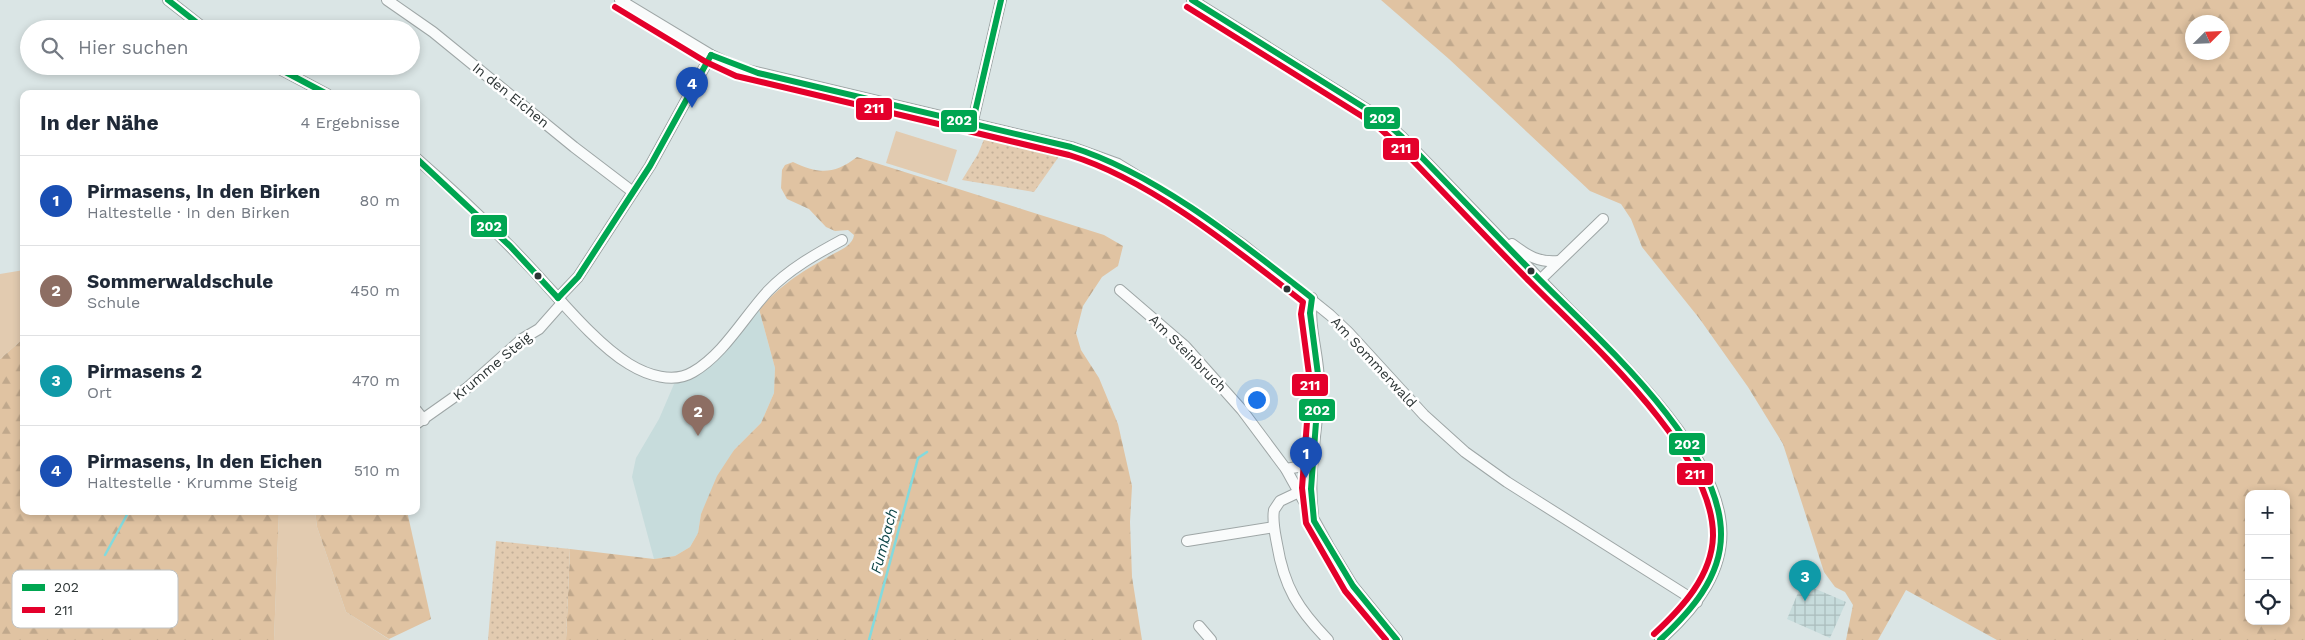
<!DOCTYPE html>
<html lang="de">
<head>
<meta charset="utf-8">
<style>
	:root { --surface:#fff; --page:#f2f2f3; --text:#1f2937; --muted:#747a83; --line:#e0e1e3; --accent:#ea580c }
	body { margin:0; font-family:"Work Sans",sans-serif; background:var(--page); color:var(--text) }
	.controls { position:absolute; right:15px; bottom:15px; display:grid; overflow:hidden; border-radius:10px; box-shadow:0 2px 8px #0003 }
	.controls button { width:45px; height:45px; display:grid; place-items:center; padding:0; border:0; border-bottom:1px solid var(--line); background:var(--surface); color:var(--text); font:25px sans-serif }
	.compass { position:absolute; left:2185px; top:15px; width:45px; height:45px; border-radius:50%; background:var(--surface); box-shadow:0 2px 8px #0003; rotate:66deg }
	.you { position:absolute; left:1256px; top:399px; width:18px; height:18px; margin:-12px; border:4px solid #fff; border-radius:50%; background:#1a73e8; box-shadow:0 0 0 8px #1a73e833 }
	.badge { display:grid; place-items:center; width:32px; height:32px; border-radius:50%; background:var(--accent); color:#fff; font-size:16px; font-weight:700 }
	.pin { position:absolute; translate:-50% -41px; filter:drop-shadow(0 1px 2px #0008) }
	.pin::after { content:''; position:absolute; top:26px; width:18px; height:15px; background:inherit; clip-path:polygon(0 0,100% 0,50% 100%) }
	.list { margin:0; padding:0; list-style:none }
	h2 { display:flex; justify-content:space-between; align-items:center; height:65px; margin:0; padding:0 20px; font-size:21px }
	h2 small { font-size:16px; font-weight:400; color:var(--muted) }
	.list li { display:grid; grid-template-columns:32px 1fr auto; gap:15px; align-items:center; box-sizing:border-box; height:90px; padding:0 20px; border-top:1px solid var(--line) }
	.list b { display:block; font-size:19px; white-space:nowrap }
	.list p { margin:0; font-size:16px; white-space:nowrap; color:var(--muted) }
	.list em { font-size:16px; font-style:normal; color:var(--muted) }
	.icon { flex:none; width:28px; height:28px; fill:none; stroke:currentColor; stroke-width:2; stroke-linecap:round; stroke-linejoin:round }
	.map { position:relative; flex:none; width:2305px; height:640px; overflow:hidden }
	.search { position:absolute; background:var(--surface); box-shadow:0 2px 8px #0003; left:20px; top:20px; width:400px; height:55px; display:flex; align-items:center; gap:12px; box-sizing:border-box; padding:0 18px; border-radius:28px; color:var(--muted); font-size:19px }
	.panel { position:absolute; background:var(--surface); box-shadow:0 2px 8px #0003; left:20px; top:90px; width:400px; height:425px; border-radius:10px }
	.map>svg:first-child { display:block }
	.built { fill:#c7dcdc }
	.industrial { fill:url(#industrial-grid) }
	.grass { fill:#e2cbb0 }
	.forest { fill:url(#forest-firs); fill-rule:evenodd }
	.park { fill:url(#park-dots) }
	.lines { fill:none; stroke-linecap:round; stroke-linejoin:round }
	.stream { stroke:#83dadd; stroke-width:2.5 }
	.street-casing { stroke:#9ea6a6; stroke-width:12 }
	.street { stroke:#f9fbfb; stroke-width:10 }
	.bus-1-casing { stroke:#fff; stroke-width:10 }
	.bus-2-casing { stroke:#fff; stroke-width:10 }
	.bus-1 { stroke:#00a651; stroke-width:6 }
	.bus-2 { stroke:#e4002b; stroke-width:6 }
	.bus-dot { fill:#2d3535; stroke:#fff; stroke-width:2 }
	.labels { text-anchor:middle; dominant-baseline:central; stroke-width:5; stroke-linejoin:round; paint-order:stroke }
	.street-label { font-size:14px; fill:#2d3535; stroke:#fff }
	.water-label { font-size:15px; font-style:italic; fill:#0e4547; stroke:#fff }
	.key { fill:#fff; stroke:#c0c2c2; stroke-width:1 }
	.key-label { font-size:14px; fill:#2d3535 }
	.line-badge { stroke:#fff; stroke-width:2 }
	.badge-label { font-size:14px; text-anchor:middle; font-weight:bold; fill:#fff }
</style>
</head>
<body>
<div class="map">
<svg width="2305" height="640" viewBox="0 0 2305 640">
	<defs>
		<pattern id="industrial-grid" width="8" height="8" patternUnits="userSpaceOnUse" patternTransform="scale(1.25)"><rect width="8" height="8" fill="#c7dcdc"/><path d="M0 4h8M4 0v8" fill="none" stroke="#abbdbd"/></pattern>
		<pattern id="forest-firs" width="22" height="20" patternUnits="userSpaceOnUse" patternTransform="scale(1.25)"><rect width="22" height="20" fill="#e0c3a2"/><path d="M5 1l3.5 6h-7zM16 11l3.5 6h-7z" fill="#c0a88c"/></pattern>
		<pattern id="park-dots" width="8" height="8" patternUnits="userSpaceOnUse" patternTransform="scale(1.25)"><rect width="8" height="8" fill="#e2cbb0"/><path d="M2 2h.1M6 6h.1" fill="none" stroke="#c2af98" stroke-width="1.8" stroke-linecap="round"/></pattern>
	</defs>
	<rect width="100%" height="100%" fill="#dae5e5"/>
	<path class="built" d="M759,309l16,59 -1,25 -13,30 -27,27 -33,64 -3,19 -8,14 -15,9 -21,3 -22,-82 4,-19 23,-39 15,-35 18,-6 25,-21z"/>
	<path class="industrial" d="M1802,583l44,19 -16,36 -43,-19z"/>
	<g class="grass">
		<path d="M896,131l61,19 -10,32 -61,-19z"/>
		<path d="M24,270v68l-24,21v-85z"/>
		<path d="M279,511h36l2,16 29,85 44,28h-116z"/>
	</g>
	<g class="forest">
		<path d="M1381,0h924v640h-308l-91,-50 -28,50h-32l7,-35 -8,-13 -10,-5 -11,-15 -41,-128 -35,-57 -49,-69 -57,-71 -11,-28 -10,-15 -31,-13 -141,-132zM2222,22v30h-30v-30zM2249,494h37v127h-37z"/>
		<path d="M857,157l247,78 19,11 -5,20 -16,11 -19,29 -7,27 5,17 18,28 19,46 14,62 -2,36 2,55 10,63h-576l4,-91 84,10 21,-3 15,-9 8,-14 3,-19 16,-38 17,-26 27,-27 13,-30 1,-25 -16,-59c25,-27 44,-38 76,-56 8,-4 18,-9 19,-18l-6,-5 -13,1 -9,-4 -17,-18 -22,-10 -6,-11 1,-18 3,-5 8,-3c25,12 41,13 64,-5z"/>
		<path d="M24,338v173h255l-5,129h-274v-281z"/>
		<path d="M315,511h92l24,108 -42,20 -43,-27 -29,-85z"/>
	</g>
	<g class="park">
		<path d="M985,137l75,18 -26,37 -72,-12 16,-26z"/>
		<path d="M496,541l74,8 -4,91h-78z"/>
	</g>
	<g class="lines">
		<g class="stream">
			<path d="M105,555l24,-44"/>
			<path d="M869,640l49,-182 9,-6"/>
		</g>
		<defs>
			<g id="street">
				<path d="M168,0l37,29"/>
				<path d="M387,0l46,32 141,115 59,45"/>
				<path d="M620,0l91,55 28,13 332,79 47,17 67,41 57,39 88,71 18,17 76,83 41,37 42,30 190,120"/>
				<path d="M1192,0l189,118 21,19c51,53 102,106 153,158 54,57 151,142 165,222 9,51 -25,92 -60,123"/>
				<path d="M274,66l53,28"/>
				<path d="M972,125l29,-125"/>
				<path d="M416,158c38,33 75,68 110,105 29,30 67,79 103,101 18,11 44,20 64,8 31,-18 51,-55 75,-81 21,-22 48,-37 74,-51"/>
				<path d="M1512,244c16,12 27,19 47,17"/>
				<path d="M1540,280l63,-61"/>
				<path d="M1120,290l65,56 57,64 44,59 42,76 25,41 44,54"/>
				<path d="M558,298l20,-21 72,-111 61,-111"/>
				<path d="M1312,298c-4,28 7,57 7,85 0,44 -12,86 -6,131"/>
				<path d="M416,410l8,10"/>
				<path d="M416,424l51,-36 55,-49 17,-10 23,-26"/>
				<path d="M1286,469l17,-3 9,-10"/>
				<path d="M1299,492l-19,9 -6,9c-2,11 1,23 3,34 7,43 21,65 51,96"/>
				<path d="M1187,541l87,-14"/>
				<path d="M1199,626l12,14"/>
			</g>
		</defs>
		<use href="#street" class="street-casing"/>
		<use href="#street" class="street"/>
		<defs>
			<g id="bus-1">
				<path d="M168,0l37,29"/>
				<path d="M1192,0l189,118 21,19c45,46 89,93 134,139 59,60 186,170 185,259 0,43 -31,77 -61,105"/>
				<path d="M711,55l47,18 313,74c85,26 171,96 241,151l-2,15 9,69 -8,107 3,32 39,65 44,54"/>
				<path d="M274,66l53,28"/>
				<path d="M972,125l29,-125"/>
				<path d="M416,158l94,88 48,52"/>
				<path d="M558,298l20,-21 72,-111 61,-111"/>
			</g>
			<g id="bus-2">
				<path d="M615,7l91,55 30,14 333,79c82,25 166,94 234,147l-2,12 9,68 -8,106 4,35 39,68 41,49"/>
				<path d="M1187,7l189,118 20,18c45,47 89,93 134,139 56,57 184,169 183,254 -1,40 -31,72 -59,98"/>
			</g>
		</defs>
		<use href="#bus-1" class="bus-1-casing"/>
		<use href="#bus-2" class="bus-2-casing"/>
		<use href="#bus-1" class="bus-1"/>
		<use href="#bus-2" class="bus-2"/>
	</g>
	<g class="bus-dot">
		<circle cx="1531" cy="271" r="4.5"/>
		<circle cx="538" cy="276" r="4.5"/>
		<circle cx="1287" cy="289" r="4.5"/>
	</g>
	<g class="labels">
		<g class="street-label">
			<text transform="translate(511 95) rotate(39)">In den Eichen</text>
			<text transform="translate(1188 353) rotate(45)">Am Steinbruch</text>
			<text transform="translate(1374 362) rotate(47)">Am Sommerwald</text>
			<text transform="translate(492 366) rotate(-40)">Krumme Steig</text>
		</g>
		<g class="water-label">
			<text transform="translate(884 541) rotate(-75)">Fumbach</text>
		</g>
	</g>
	<rect x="12" y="570" width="166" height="58" rx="8" class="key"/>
	<rect x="22" y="584" width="23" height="7" fill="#00a651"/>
	<rect x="22" y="607" width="23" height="6" fill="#e4002b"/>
	<g class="key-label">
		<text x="54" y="592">202</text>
		<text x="54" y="615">211</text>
	</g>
	<g class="line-badge">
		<rect x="855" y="97" width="38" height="24" rx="5" fill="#e4002b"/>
		<rect x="1363" y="106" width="38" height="24" rx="5" fill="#00a651"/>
		<rect x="940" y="109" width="38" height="24" rx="5" fill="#00a651"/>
		<rect x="1382" y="137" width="38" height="24" rx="5" fill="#e4002b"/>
		<rect x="470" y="214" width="38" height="24" rx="5" fill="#00a651"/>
		<rect x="1291" y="373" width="38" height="24" rx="5" fill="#e4002b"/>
		<rect x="1298" y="398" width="38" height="24" rx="5" fill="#00a651"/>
		<rect x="1668" y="432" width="38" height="24" rx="5" fill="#00a651"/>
		<rect x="1676" y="462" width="38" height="24" rx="5" fill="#e4002b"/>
	</g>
	<g class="badge-label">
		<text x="874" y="113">211</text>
		<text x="1382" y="123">202</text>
		<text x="959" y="125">202</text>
		<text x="1401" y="153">211</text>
		<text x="489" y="231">202</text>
		<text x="1310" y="390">211</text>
		<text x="1317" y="415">202</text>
		<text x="1687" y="449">202</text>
		<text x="1695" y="479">211</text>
	</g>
</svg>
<div class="controls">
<button>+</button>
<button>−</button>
<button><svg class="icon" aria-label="locate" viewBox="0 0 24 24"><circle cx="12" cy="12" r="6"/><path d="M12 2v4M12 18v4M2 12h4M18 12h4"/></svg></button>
</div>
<svg class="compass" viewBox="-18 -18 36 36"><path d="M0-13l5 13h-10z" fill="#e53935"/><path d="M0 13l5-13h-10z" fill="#747a83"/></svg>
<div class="you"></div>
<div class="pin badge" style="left:1306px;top:478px;background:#1a4fb4">1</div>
<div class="pin badge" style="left:698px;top:436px;background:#8d6e63">2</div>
<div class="pin badge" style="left:1805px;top:601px;background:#0f9aa8">3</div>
<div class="pin badge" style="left:692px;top:108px;background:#1a4fb4">4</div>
<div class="search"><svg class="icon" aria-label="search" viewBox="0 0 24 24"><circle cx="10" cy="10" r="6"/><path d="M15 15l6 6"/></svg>Hier suchen</div>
<section class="panel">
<h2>In der Nähe<small>4 Ergebnisse</small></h2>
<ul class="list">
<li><span class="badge" style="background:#1a4fb4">1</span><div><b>Pirmasens, In den Birken</b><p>Haltestelle · In den Birken</p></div><em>80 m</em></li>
<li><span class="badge" style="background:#8d6e63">2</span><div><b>Sommerwaldschule</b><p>Schule</p></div><em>450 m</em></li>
<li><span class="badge" style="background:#0f9aa8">3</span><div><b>Pirmasens 2</b><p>Ort</p></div><em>470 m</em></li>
<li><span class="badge" style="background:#1a4fb4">4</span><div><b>Pirmasens, In den Eichen</b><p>Haltestelle · Krumme Steig</p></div><em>510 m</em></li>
</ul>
</section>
</div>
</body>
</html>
